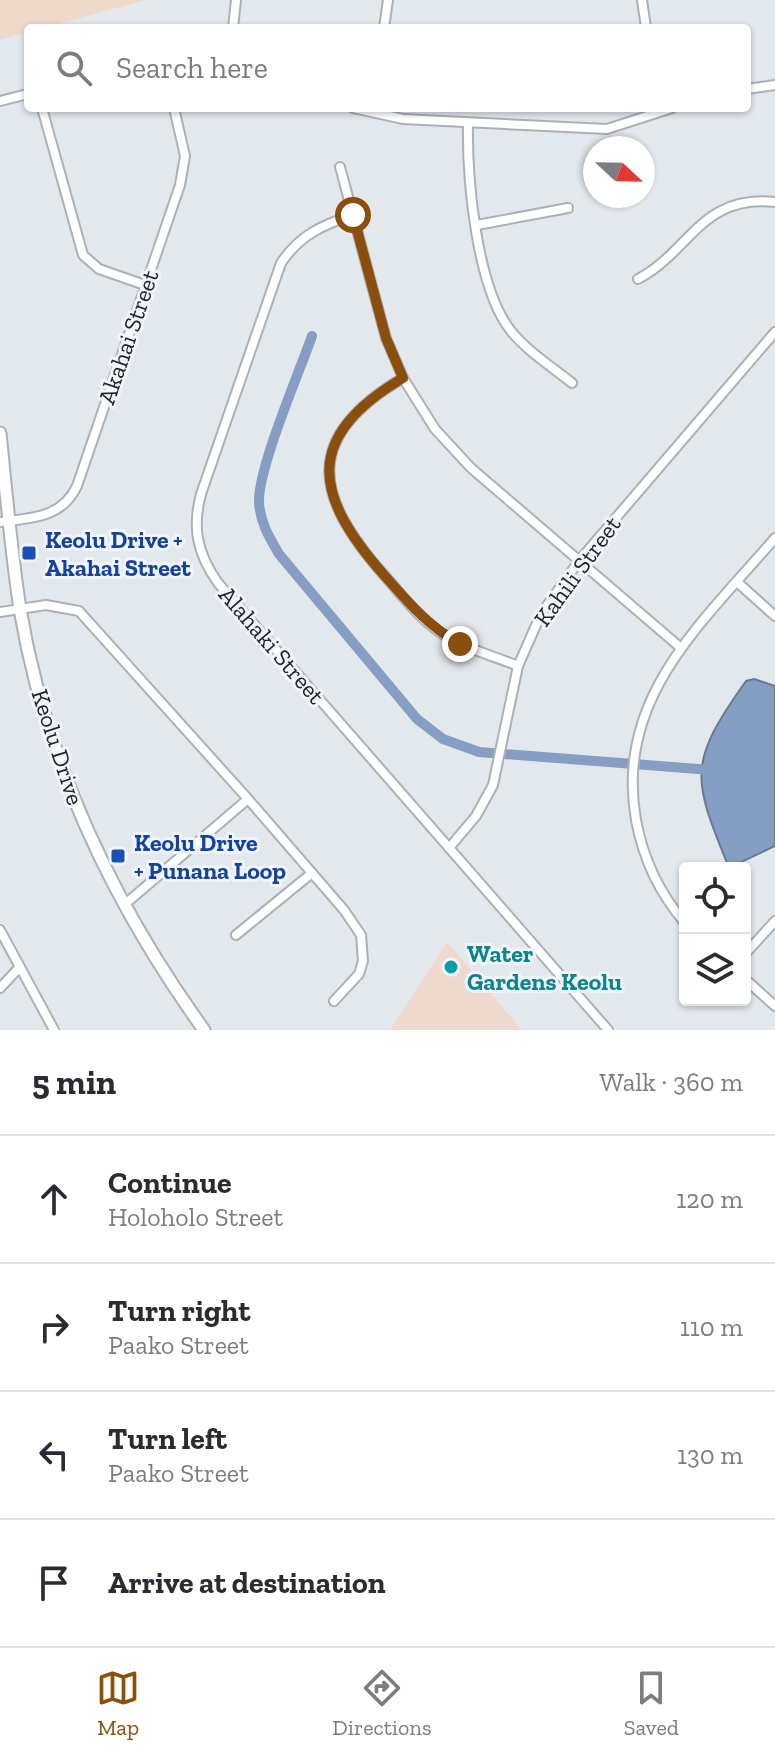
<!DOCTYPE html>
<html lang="en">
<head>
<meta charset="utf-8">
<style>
	:root { --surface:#fff; --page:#f7f7f7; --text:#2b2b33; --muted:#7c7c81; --line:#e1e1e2; --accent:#8b4f0d }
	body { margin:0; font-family:"Zilla Slab",serif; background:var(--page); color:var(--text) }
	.controls { position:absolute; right:24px; bottom:24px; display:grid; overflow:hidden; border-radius:8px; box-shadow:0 2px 6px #0004 }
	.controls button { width:72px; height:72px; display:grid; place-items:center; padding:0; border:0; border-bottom:2px solid var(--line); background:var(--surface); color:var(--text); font:40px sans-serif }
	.compass { position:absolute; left:583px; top:136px; width:72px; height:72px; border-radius:50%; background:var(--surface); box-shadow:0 2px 6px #0004; rotate:112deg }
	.stop { position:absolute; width:24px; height:24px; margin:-18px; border:6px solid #8b4f0d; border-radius:50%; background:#fff }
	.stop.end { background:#8b4f0d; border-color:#fff; box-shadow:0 2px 8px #0008 }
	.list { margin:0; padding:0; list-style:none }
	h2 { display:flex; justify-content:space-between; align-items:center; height:104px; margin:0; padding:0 32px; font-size:34px }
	h2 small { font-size:26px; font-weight:400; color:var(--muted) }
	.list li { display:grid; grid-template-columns:52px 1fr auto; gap:24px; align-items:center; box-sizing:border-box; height:128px; padding:0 32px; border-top:2px solid var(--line) }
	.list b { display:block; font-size:30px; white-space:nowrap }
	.list p { margin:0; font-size:26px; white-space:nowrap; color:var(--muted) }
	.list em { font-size:26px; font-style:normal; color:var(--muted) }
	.icon { flex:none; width:44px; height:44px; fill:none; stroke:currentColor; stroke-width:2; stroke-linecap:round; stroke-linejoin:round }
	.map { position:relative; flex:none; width:775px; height:1030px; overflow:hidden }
	.search { position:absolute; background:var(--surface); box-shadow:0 2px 6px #0004; left:24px; right:24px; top:24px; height:88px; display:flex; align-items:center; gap:20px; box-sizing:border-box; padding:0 28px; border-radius:8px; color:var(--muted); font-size:30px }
	.sheet { height:616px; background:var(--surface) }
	nav { display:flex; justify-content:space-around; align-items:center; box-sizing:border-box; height:112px; border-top:2px solid var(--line); background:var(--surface); font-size:22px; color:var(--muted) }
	nav a { display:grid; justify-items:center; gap:4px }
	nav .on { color:var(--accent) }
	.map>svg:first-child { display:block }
	.commercial { fill:#efd8cd }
	.education { fill:#eed9cb }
	.water { fill:#869ec3; stroke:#687994; stroke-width:2 }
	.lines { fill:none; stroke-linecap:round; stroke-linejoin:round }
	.canal { stroke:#869ec3; stroke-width:10 }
	.minor-casing { stroke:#acb1b6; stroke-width:12 }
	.secondary-casing { stroke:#acb1b6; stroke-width:15 }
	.minor { stroke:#fff; stroke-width:8 }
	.secondary { stroke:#fff; stroke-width:11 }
	.route { stroke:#8b4f0d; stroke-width:10 }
	.transit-dot { fill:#1a4fb4; stroke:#f0f5fb; stroke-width:3 }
	.culture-dot { fill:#0f9aa8; stroke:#f0f5fb; stroke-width:3 }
	.labels { text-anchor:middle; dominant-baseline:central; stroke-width:6; stroke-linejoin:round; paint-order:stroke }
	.street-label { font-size:24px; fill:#222325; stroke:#f0f5fb }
	.transit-label { font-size:24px; font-weight:bold; fill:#164399; stroke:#f0f5fb; text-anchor:start }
	.culture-label { font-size:24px; font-weight:bold; fill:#0d838f; stroke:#f0f5fb; text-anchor:start }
</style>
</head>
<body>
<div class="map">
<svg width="775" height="1030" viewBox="0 0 775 1030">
	<rect width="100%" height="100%" fill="#e3e8ed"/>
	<path class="commercial" d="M447,942l75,88h-132z"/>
	<path class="education" d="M0,0h146l-103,28h-15v4l-28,8z"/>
	<path class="water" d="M754,679l21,7v160l-46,22c-37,-91 -42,-104 17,-187z"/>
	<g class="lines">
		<path class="canal" d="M312,336c-13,37 -54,132 -53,166 1,20 10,35 20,52l138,165 26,20 36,13 232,18"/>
		<defs>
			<g id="minor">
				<path d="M642,0l4,28"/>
				<path d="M233,28l3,-28"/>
				<path d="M384,28l4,-28"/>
				<path d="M747,89l28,-4"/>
				<path d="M0,101l28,-7"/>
				<path d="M42,108l41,147 16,14 46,16"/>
				<path d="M353,108l50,11 204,10 65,-21"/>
				<path d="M468,123c-1,55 8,164 43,208 16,20 41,36 61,52"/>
				<path d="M340,167l46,171 17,40 32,51 36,39 210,180"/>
				<path d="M353,215c-31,10 -53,20 -72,48l-80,231c-9,34 -4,59 17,89l390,447"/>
				<path d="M477,225l91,-17"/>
				<path d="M638,279c52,-27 63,-85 137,-77"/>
				<path d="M403,378c-101,59 -89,118 -19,197 19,21 36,45 60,60 22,14 50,21 74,31"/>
				<path d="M0,522c32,-4 62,-4 77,-36l103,-301 5,-29 -11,-48"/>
				<path d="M737,582l38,34"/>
				<path d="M0,612l46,-7 33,6 169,188 -124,106"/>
				<path d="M248,799l96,111 17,25 2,26 -4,13 -25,27"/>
				<path d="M449,848l27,-32 17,-31 25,-119 23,-52 38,-53 196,-229"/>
				<path d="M685,923c-25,-29 -42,-65 -49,-103 -22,-122 67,-198 139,-282"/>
				<path d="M0,930l54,100"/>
				<path d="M236,935l76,-62"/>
				<path d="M745,954l30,-33"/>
				<path d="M745,979l30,27"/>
				<path d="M0,988l18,-19"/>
			</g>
			<path id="secondary" d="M0,433c6,58 11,118 20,176 26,154 93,295 184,421"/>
		</defs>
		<use href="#minor" class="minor-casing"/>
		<use href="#secondary" class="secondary-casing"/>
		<use href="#minor" class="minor"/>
		<use href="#secondary" class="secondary"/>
	</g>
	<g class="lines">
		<path class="route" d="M353,215l33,123 17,40c-101,59 -89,118 -19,197 24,27 44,51 76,69"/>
	</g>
	<g class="transit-dot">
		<rect x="21" y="545" width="16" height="16" rx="4"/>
		<rect x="110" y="848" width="16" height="16" rx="4"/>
	</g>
	<circle class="culture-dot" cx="451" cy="967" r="8"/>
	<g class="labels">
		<g class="street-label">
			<text transform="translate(128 337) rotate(-71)">Akahai Street</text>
			<text transform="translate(577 571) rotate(-54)">Kahili Street</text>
			<text transform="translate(272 645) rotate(49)">Alahaki Street</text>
			<text transform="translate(58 747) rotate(72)">Keolu Drive</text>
		</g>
		<g class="transit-label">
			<text x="45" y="539">Keolu Drive +<tspan x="45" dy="28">Akahai Street</tspan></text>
			<text x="134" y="842">Keolu Drive<tspan x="134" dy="28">+ Punana Loop</tspan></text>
		</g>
		<g class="culture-label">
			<text x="467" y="953">Water<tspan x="467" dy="28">Gardens Keolu</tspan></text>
		</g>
	</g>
</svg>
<div class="controls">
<button><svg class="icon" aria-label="locate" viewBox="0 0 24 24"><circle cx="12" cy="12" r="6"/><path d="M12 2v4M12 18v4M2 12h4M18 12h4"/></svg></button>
<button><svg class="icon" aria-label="layers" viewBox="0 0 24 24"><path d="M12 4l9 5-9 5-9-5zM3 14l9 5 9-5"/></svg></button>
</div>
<svg class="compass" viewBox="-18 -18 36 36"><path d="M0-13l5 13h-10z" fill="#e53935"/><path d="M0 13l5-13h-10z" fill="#7c7c81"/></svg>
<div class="stop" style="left:353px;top:215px"></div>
<div class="stop end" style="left:460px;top:644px"></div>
<div class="search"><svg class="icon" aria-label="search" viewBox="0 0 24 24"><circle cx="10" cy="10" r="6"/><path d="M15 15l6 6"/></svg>Search here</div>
</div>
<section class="sheet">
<h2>5 min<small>Walk · 360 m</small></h2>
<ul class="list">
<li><svg class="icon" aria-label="ahead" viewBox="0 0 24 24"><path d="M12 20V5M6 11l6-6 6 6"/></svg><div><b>Continue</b><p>Holoholo Street</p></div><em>120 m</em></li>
<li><svg class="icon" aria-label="right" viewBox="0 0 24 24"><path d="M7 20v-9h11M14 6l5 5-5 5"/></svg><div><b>Turn right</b><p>Paako Street</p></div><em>110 m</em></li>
<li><svg class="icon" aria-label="left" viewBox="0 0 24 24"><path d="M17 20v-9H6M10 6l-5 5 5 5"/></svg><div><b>Turn left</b><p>Paako Street</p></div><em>130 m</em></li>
<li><svg class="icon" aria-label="arrive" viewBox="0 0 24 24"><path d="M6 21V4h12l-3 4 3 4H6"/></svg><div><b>Arrive at destination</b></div></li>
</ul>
</section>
<nav>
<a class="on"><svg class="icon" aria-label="map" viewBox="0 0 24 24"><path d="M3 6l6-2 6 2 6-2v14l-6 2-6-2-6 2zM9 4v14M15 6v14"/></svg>Map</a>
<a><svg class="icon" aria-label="directions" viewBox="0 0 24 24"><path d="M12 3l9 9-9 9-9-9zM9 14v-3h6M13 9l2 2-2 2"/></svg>Directions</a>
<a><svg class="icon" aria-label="saved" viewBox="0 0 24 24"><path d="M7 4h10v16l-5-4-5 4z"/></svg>Saved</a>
</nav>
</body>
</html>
